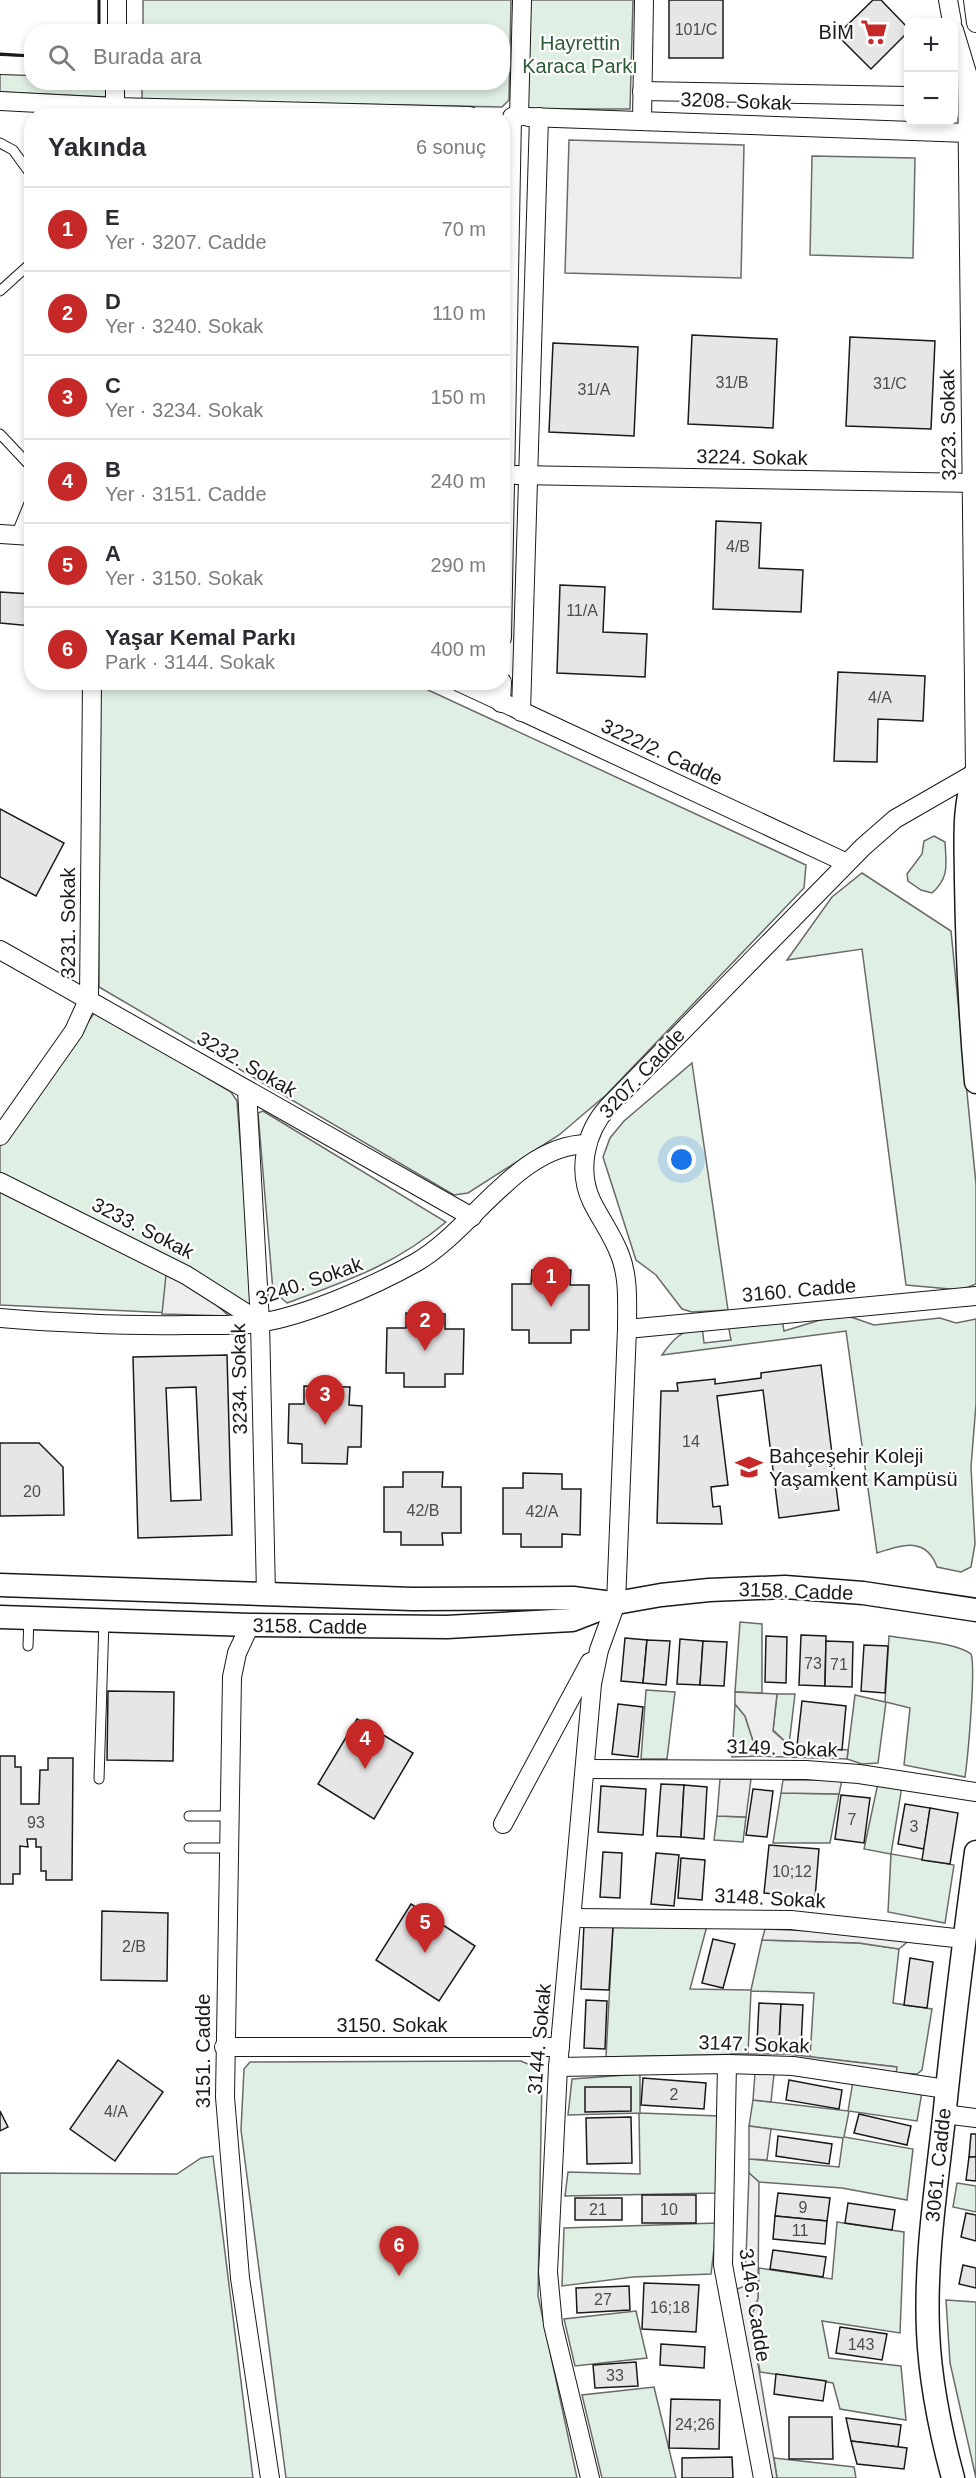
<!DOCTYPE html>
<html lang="tr">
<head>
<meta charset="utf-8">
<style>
	:root { --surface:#fff; --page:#f2f2f3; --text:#2b2b33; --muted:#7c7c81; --line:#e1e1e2; --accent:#c62828 }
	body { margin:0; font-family:Helvetica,sans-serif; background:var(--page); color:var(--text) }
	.controls { position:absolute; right:18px; top:18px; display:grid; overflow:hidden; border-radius:12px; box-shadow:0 3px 9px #0003 }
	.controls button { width:54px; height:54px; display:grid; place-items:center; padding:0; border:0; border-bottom:2px solid var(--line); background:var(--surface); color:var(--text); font:30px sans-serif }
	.you { position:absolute; left:682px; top:1160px; width:21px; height:21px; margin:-15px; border:4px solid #fff; border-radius:50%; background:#1a73e8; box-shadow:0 0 0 9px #1a73e833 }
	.badge { display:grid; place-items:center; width:39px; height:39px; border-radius:50%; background:var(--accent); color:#fff; font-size:20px; font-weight:700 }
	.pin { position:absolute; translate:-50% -50px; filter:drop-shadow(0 2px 3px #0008) }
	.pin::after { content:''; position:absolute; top:32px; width:21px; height:18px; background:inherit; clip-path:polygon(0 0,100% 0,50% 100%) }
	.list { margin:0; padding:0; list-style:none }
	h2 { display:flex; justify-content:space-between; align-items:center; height:78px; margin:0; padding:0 24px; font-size:26px }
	h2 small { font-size:20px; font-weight:400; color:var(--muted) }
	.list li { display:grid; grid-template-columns:39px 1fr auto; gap:18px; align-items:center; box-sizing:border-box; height:84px; padding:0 24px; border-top:2px solid var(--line) }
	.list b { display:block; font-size:22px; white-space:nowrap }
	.list p { margin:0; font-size:20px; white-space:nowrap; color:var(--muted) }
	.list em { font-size:20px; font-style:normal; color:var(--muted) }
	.icon { flex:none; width:33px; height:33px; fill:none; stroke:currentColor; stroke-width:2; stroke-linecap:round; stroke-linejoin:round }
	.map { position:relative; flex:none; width:976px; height:2478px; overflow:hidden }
	.search { position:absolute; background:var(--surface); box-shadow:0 3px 9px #0003; left:24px; top:24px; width:486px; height:66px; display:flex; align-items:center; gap:15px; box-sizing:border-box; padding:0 21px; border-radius:24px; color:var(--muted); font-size:22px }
	.panel { position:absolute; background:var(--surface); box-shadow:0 3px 9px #0003; left:24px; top:108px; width:486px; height:582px; border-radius:24px }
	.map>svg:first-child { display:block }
	.green { fill:#e0efe3; stroke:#6a6a6a; stroke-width:1.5 }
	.parking { fill:#ededed; stroke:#6a6a6a; stroke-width:1.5 }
	.building { fill:#e6e6e6; stroke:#1a1a1a; stroke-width:1.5; fill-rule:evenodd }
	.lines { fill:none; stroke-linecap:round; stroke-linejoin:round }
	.service-casing { stroke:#1a1a1a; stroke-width:11 }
	.minor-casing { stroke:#1a1a1a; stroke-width:20 }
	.tertiary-casing { stroke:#1a1a1a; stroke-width:25 }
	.service { stroke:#fff; stroke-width:9 }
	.minor { stroke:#fff; stroke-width:18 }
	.tertiary { stroke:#fff; stroke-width:22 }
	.wall { stroke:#1a1a1a; stroke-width:3 }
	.labels { text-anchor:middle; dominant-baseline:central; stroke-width:4.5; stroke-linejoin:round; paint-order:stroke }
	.number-label { font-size:16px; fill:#4d4d4d }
	.poi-label { font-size:20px; fill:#1a1a1a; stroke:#fff; text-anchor:end }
	.park-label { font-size:20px; fill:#2b5a34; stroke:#fff }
	.street-label { font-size:20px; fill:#1a1a1a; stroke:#fff }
</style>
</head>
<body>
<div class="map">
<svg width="976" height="2478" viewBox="0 0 976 2478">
	<rect width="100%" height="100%" fill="#fff"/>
	<g class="green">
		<path d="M143,0h368l-2,100 -7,7 -360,-7v-18h360v-50l-359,-1z"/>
		<path d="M530,0h103l-3,109h-103z"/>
		<path d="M0,71l31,2 1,9 75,1 -1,14 -106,-5z"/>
		<path d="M812,156l103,2 -2,100 -103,-3z"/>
		<path d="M98,683h315l393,182 -2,23 -198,207 -47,40 -91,58 -14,2 -355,-208z"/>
		<path d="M934,836l11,6c1,22 5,35 -13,51l-11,-3 -13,-9 -1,-7 15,-20 2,-13z"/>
		<path d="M862,873l89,58 25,253v100l-15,6 -55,-5 -44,-336 -75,11 45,-63z"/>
		<path d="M95,1012l136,80 6,9 16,208 -16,7 -237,-11v-160z"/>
		<path d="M692,1063l36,247 -36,2 -10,-3 -26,-34 -20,-15 -33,-103 7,-19 14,-17z"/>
		<path d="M263,1111l183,111c-51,43 -97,58 -159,81l-14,-12 -15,-178z"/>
		<path d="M845,1315l29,10 66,-7 16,5 20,-4v85l-5,63 4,77 -4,23 -10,5 -24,-5c-11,-31 -35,-22 -60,-14l-31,-222 -184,24c11,-16 20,-25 40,-29l2,17 27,-3 -3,-16 54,-5 2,12 46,-14z"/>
		<path d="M740,1622l22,2v69l-27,-1z"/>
		<path d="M889,1636c21,4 66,6 82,18 5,12 -3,102 -6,123l-61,-12 6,-57 -24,-6 -8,61 -16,1 -15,-5 8,-64 30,7z"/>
		<path d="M646,1690l29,2 -8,67h-26z"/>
		<path d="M777,1694h18l-6,51 -16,-15z"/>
		<path d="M735,1704l10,12 13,40 -26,1z"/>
		<path d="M878,1783l24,3 -11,68 63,11 -9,58 -57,-11 3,-58 -27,-5z"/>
		<path d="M781,1793l58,1 -9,49h-57z"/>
		<path d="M717,1816l29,1 -3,25 -29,-2z"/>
		<path d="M613,1926h94l-17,63 61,1 11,-50 97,3 40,6 -6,54 39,6 -10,61 -5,4 -21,-1v-6l-86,-10 4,-64 -63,-2 -3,63 -142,3z"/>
		<path d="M521,2061l14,6 7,9 -4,220 39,182h-291l-45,-348 3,-61 6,-7z"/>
		<path d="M640,2074v39l79,3 -1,77 -153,3 3,-24 72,2 -1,-61 -71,2 4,-36z"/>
		<path d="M853,2081l69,11 -5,29 -68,-10 -5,26 69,12 -6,51 -65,-12 -83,-6 -10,-9v-14l90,8 4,-29 -94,-12 4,-26 95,11z"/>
		<path d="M213,2156l40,322h-253v-305l177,1 24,-16z"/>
		<path d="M957,2183l19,3v26l-23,-5z"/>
		<path d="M837,2222l67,10 -4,101 -78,-12 7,37 72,8 5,54 -66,-11 -7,-26 -73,-11 -10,-57c11,-10 8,-33 9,-47l73,11z"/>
		<path d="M717,2223l-6,51 -78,3 -71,9 2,-58z"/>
		<path d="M946,2300l30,2v176l-26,-115z"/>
		<path d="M636,2311l11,47 -72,8 -11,-47z"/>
		<path d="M654,2387l22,91h-74l-20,-83z"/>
		<path d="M774,2458l80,9 2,11h-79z"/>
	</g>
	<g class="parking">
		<path d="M569,140l175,5 -3,133 -176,-5z"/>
		<path d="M166,1275l36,17 27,24 -67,-2z"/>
		<path d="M735,1692l42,2 -4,37 16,14 59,5 -1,9 -89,-3 -13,-40 -10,-12z"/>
		<path d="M720,1779h31l-5,38 -29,-1z"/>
		<path d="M783,1780h59l-3,14 -58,-1z"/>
		<path d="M765,1929l96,4 46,6 -1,4 -7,6 -40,-6 -97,-3z"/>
		<path d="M731,2054h56l110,13 -1,6 -165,-13z"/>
		<path d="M755,2073l19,1 -3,28 -18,-2z"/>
		<path d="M749,2126l22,3 -4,31 -18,-1z"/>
		<path d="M749,2173l10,9 -1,117 -8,17 27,162h-7l-33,-189 8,-3z"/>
	</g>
	<g class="building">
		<rect x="669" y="0" width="54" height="58"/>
		<path d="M873,0h8l27,28v4l-37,37 -34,-34z"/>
		<path d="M692,335l85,4 -4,89 -85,-4z"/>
		<path d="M850,337l85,4 -4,88 -85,-3z"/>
		<path d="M553,343l85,4 -4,89 -85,-4z"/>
		<path d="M716,521l45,2 -2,45 44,2 -2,42 -88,-3z"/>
		<path d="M560,585l45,2 -2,45 44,2 -2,43 -88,-4z"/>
		<path d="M0,592l32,2v32l-32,-3z"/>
		<path d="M838,672l87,4 -2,45 -45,-2 -1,43 -43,-1z"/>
		<path d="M0,809l64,34 -28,53 -36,-19z"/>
		<path d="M532,1270h39l-1,15h19v45h-18v13h-42v-13h-17v-46h19z"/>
		<path d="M406,1313l39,1v15h19l-1,45h-18v13h-41v-14h-18l1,-45h19z"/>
		<path d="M227,1355l5,180 -94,3 -5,-181zM196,1387l5,113 -30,1 -5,-113z"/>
		<path d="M821,1365l18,145 -60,8 -16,-128 -46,6 11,89 -17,2 2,20 7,-1 2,18 -65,-1 4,-132h17l-1,-8 38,-4v5l46,-6v-5z"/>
		<path d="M304,1386l46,1 -1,18 13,1 -1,41h-13l-1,17 -45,-1v-19l-14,-1 1,-39h15z"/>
		<path d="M0,1443h39l24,24 1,48 -64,1z"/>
		<path d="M403,1472h40l-1,15h19v46h-19l1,12h-42v-13h-17v-45h19z"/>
		<path d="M523,1473l39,1v15h19l-1,46 -18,-1v13h-41v-13h-18v-46h20z"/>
		<path d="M801,1635l25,1 -1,50 -26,-1z"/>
		<path d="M766,1636l21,1 -1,46 -21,-1z"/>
		<path d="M625,1638l22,2 -4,43 -22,-2z"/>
		<path d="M680,1639l23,2 -3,44 -23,-1z"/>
		<path d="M647,1640l23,1 -4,44 -23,-2z"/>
		<path d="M703,1641l24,1 -3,44 -24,-1z"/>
		<path d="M826,1641l27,1 -1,45 -27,-1z"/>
		<path d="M864,1645l24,1 -3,47 -24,-2z"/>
		<path d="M108,1691l66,1 -1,69 -66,-1z"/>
		<path d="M802,1701l44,5 -4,44 -45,-4z"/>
		<path d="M618,1704l25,3 -5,50 -26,-3z"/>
		<path d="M357,1719l56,34 -39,66 -56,-35z"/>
		<path d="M0,1756h15v11h6v37h18l1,-34h8v-12h25l-1,122h-26v-9h-5v-24h-5v-8h-9l1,8 -8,-1v28h-7v10h-13z"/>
		<path d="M661,1784l23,1 -3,52 -24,-1z"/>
		<path d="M684,1785l23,2 -3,52 -23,-2z"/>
		<path d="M601,1786l45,3 -3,46 -45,-3z"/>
		<path d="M753,1789l20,2 -6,46 -21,-2z"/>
		<path d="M841,1795l29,3 -6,45 -29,-4z"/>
		<path d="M905,1804l25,4 -6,41 -26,-5z"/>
		<path d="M930,1808l28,5 -8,51 -28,-4z"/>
		<path d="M769,1845l50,4 -4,49 -51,-5z"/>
		<path d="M603,1852l19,1 -2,45 -20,-1z"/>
		<path d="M656,1853l23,2 -5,51 -23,-2z"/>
		<path d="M681,1858l24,2 -3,40 -24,-2z"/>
		<path d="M411,1904l64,42 -36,55 -63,-41z"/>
		<path d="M102,1911l66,2 -1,68 -66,-1z"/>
		<path d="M584,1924l29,2 -4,64 -28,-1z"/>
		<path d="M713,1939l22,5 -12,44 -21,-5z"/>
		<path d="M910,1958l23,4 -6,46 -23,-3z"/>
		<path d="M586,2000l21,1 -2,48 -21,-1z"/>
		<path d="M759,2003l22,1 -2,41 -22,-1z"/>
		<path d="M781,2004l22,1 -2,41 -22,-1z"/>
		<path d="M118,2060l45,32 -48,69 -45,-32z"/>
		<path d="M643,2078l63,5 -2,26 -63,-4z"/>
		<path d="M789,2080l53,10 -3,19 -53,-9z"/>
		<path d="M585,2087h46v24l-46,1z"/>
		<path d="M0,2111l8,16 -8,4z"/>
		<path d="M859,2114l52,12 -4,19 -53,-12z"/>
		<path d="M631,2117l1,46 -45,1 -1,-46z"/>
		<path d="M971,2134h5v23h-7z"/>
		<path d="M778,2136l54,8 -3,20 -53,-8z"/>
		<path d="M969,2157h7v24l-10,-1z"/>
		<path d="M778,2193l52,5 -3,23 -52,-5z"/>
		<rect x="642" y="2195" width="54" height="28"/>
		<rect x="575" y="2198" width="47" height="22"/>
		<path d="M848,2203l47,7 -3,20 -47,-7z"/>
		<path d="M966,2213l10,2v26l-15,-4z"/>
		<path d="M775,2216l52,5 -2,23 -52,-5z"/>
		<path d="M773,2250l53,7 -3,20 -53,-8z"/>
		<path d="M963,2265l13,3v20l-17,-4z"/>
		<path d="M644,2283l55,2 -3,47 -54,-3z"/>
		<path d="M629,2286l1,24 -53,3 -1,-25z"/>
		<path d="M840,2327l47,7 -5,26 -46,-7z"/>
		<path d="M661,2344l44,3 -1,21 -44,-3z"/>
		<path d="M636,2362l2,24 -43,2 -2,-23z"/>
		<path d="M776,2374l50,7 -3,20 -49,-7z"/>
		<path d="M671,2399l49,1 -1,49 -50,-1z"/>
		<path d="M789,2417h43l1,42h-44z"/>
		<path d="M846,2418l55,7 -3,22 -47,-6z"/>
		<path d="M851,2441l56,7 -3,21 -47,-5z"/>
		<path d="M732,2457l1,21h-51v-20z"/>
	</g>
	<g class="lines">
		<defs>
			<g id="service">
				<path d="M0,143l13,7 19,26"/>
				<path d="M0,291l32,-29"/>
				<path d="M0,434l32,34"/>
				<path d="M16,535l16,-39"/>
				<path d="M28,1646l1,-29"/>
				<path d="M99,1779l5,-159"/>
				<path d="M189,1816h40"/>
				<path d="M189,1848h40"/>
			</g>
			<g id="minor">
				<path d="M948,0l4,22"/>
				<path d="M973,0l3,23"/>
				<path d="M954,30l17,56"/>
				<path d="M117,32v-32"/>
				<path d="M0,65l32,1"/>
				<path d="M642,91l266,5"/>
				<path d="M0,101l115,6 355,9"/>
				<path d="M115,116v-34"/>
				<path d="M519,117l3,-117"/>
				<path d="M528,117l440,16"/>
				<path d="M642,120l2,-120"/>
				<path d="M516,475l460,8"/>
				<path d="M0,534l32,2"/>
				<path d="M502,638l10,-521"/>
				<path d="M459,682l388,181"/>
				<path d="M501,703l1,-21"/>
				<path d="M521,712l18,-595"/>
				<path d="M0,950l472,267"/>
				<path d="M247,1090l13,232 6,272"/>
				<path d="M0,1136l74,-105 15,-33 3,-316"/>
				<path d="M0,1182l186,93 74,47"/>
				<path d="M0,1318c62,5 123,8 186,7 24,0 49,1 73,-2 46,-7 115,-37 156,-60 57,-32 102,-118 172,-119"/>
				<path d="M627,1329l349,-33"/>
				<path d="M250,1625l-13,28 -5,24 -7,420 15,181 30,200"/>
				<path d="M585,1769l221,1 53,4 117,18"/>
				<path d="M503,1824l87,-162"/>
				<path d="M573,1918l218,2 173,19"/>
				<path d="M224,2047h336"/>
				<path d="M727,2064l-4,201 40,213"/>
				<path d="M558,2067l169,-3 66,2 153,23"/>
				<path d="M944,2114l32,4"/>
				<path d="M590,2478l-37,-153 -5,-53 10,-205 34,-383 7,-34 17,-47 11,-274c0,-25 2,-51 -7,-74 -7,-19 -19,-35 -28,-53 -15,-31 -7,-70 16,-95l255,-260 32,-28 80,-46 -8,-696"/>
			</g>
			<g id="tertiary">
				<path d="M976,772c-14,32 -10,75 -10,109 1,67 4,134 10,201"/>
				<path d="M0,1585l412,14 161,-1 39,5"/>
				<path d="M0,1617l250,8 197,2 125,-7 44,-17 45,-8 48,-5 76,-3 78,6 113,17"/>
				<path d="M953,2478c-13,-48 -23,-98 -25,-147 -3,-72 8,-142 16,-213 9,-89 20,-177 32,-266"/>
			</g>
		</defs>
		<use href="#service" class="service-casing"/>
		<use href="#minor" class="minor-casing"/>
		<use href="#tertiary" class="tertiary-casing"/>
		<use href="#service" class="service"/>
		<use href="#minor" class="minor"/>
		<use href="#tertiary" class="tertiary"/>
		<g class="wall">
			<path d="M99,32v-32"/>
			<path d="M0,54l32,2"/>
		</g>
	</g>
	<defs>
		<symbol id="supermarket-bare" viewBox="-9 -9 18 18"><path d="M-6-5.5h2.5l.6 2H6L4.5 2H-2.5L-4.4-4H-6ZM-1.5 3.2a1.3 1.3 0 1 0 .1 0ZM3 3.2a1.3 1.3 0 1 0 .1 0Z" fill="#c62828" stroke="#fff" stroke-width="2.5" paint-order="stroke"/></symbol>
		<symbol id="school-bare" viewBox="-9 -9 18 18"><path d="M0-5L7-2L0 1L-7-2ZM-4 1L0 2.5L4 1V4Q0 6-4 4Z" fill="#c62828" stroke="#fff" stroke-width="2.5" paint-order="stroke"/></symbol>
	</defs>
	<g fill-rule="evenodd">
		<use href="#supermarket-bare" x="855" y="13" width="38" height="38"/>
		<use href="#school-bare" x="730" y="1448" width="38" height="38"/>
	</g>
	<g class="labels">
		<g class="number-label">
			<text x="696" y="29">101/C</text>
			<text x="732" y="382">31/B</text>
			<text x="890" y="383">31/C</text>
			<text x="594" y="389">31/A</text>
			<text x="738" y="546">4/B</text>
			<text x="582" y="610">11/A</text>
			<text x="880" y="697">4/A</text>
			<text x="691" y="1441">14</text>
			<text x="32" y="1491">20</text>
			<text x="423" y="1510">42/B</text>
			<text x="542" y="1511">42/A</text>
			<text x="813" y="1663">73</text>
			<text x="839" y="1664">71</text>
			<text x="852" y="1819">7</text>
			<text x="36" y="1822">93</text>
			<text x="914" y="1826">3</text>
			<text x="792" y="1871">10;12</text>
			<text x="134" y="1946">2/B</text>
			<text x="674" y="2094">2</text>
			<text x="116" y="2111">4/A</text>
			<text x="803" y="2207">9</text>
			<text x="598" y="2209">21</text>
			<text x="669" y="2209">10</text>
			<text x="800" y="2230">11</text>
			<text x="603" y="2299">27</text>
			<text x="670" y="2307">16;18</text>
			<text x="861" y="2344">143</text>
			<text x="615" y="2375">33</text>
			<text x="695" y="2424">24;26</text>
		</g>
		<g class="poi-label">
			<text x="854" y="32">BİM</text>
			<text x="769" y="1456" text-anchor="start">Bahçeşehir Koleji<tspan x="769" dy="23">Yaşamkent Kampüsü</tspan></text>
		</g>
		<g class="park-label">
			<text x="580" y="43">Hayrettin<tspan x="580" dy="23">Karaca Parkı</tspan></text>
		</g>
		<g class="street-label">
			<text transform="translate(736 101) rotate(2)">3208. Sokak</text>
			<text transform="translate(948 425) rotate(-91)">3223. Sokak</text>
			<text transform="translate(752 457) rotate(1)">3224. Sokak</text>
			<text transform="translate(662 752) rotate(25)">3222/2. Cadde</text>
			<text transform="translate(68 923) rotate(-90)">3231. Sokak</text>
			<text transform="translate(247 1064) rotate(30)">3232. Sokak</text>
			<text transform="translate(642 1073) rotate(-47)">3207. Cadde</text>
			<text transform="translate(143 1228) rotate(27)">3233. Sokak</text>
			<text transform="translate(309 1281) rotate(-19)">3240. Sokak</text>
			<text transform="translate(799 1290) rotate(-5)">3160. Cadde</text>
			<text transform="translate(239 1379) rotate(-91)">3234. Sokak</text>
			<text transform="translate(796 1591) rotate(2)">3158. Cadde</text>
			<text transform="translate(310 1626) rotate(1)">3158. Cadde</text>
			<text transform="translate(782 1748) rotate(2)">3149. Sokak</text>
			<text transform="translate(770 1898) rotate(3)">3148. Sokak</text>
			<text x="392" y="2025">3150. Sokak</text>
			<text transform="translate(539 2039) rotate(-85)">3144. Sokak</text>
			<text transform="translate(754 2044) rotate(2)">3147. Sokak</text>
			<text transform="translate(203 2051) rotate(-90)">3151. Cadde</text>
			<text transform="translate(938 2165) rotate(-84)">3061. Cadde</text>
			<text transform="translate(755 2305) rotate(81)">3146. Cadde</text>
		</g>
	</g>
</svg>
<div class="controls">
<button>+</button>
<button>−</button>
</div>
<div class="you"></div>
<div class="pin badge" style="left:551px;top:1307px">1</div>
<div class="pin badge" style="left:425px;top:1351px">2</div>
<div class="pin badge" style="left:325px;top:1425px">3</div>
<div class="pin badge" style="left:365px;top:1769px">4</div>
<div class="pin badge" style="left:425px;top:1953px">5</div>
<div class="pin badge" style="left:399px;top:2276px">6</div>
<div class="search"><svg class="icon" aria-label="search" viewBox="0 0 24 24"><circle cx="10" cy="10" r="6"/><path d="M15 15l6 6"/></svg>Burada ara</div>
<section class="panel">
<h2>Yakında<small>6 sonuç</small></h2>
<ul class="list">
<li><span class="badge">1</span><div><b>E</b><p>Yer · 3207. Cadde</p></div><em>70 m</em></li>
<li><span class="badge">2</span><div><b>D</b><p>Yer · 3240. Sokak</p></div><em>110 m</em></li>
<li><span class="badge">3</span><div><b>C</b><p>Yer · 3234. Sokak</p></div><em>150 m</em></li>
<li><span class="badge">4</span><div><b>B</b><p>Yer · 3151. Cadde</p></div><em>240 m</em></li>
<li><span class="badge">5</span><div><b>A</b><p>Yer · 3150. Sokak</p></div><em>290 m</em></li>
<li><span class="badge">6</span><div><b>Yaşar Kemal Parkı</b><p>Park · 3144. Sokak</p></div><em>400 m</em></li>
</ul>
</section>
</div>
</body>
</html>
